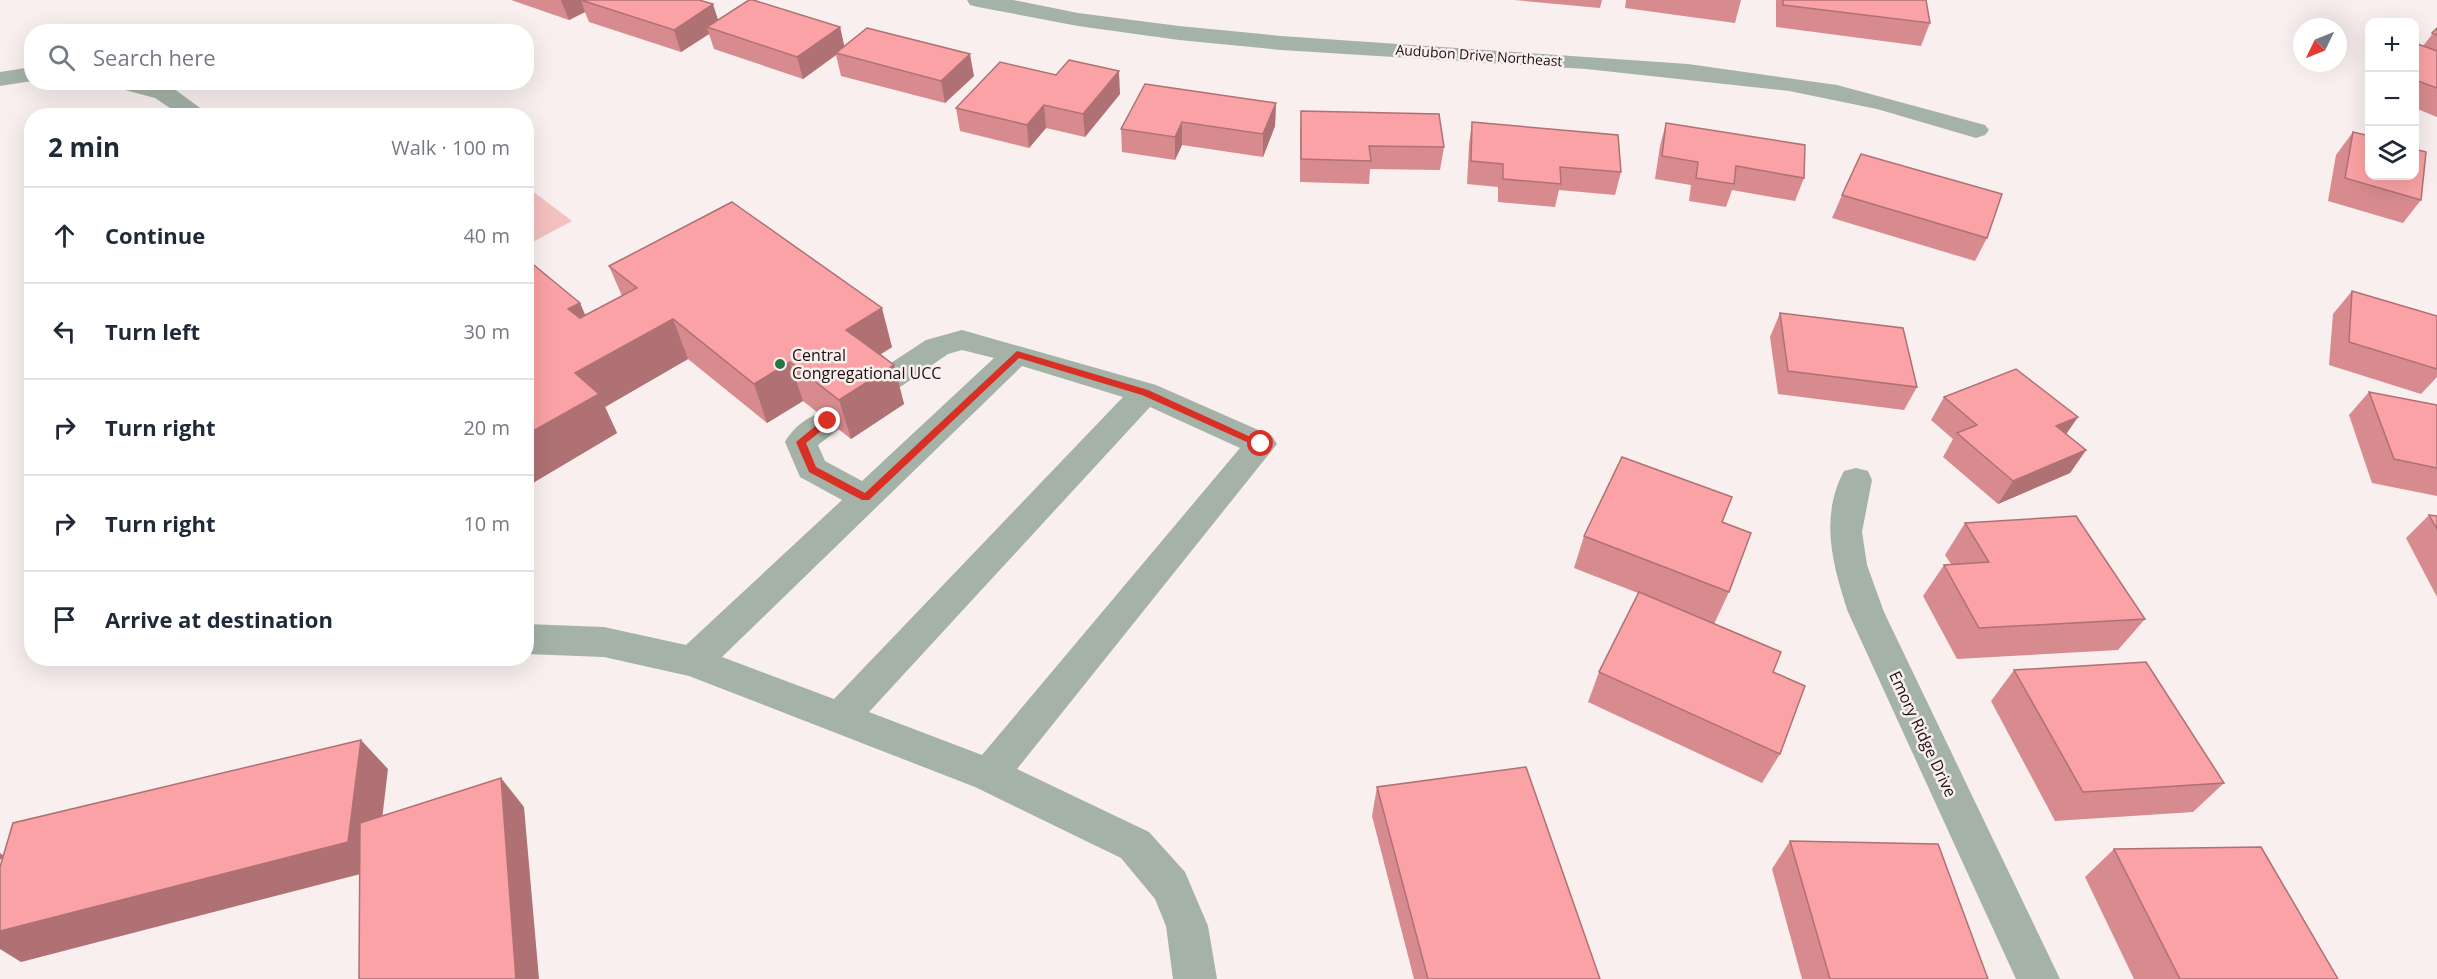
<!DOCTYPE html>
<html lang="en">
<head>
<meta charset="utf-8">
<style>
	:root { --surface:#fff; --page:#f6f6f7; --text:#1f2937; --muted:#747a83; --line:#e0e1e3 }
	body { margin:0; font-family:"Open Sans",sans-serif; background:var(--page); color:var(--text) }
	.controls { position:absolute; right:18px; top:18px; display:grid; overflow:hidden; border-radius:12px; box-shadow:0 6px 24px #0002 }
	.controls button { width:54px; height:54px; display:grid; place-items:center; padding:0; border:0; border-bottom:2px solid var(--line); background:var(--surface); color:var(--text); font:30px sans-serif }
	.compass { position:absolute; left:2293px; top:18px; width:54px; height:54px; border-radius:50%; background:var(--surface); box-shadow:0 6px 24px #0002; rotate:227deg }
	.stop { position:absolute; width:18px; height:18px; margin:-14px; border:4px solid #d93025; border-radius:50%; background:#fff }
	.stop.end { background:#d93025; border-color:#fff; box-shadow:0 2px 6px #0008 }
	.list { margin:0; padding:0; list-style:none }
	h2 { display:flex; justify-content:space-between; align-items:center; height:78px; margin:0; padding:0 24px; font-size:26px }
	h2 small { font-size:20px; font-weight:400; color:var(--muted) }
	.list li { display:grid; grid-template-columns:39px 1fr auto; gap:18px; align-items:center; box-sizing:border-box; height:96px; padding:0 24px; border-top:2px solid var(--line) }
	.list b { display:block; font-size:22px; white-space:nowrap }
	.list em { font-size:20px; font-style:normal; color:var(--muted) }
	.icon { flex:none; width:33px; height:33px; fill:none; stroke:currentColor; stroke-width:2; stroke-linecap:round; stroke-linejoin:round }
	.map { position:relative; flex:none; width:2437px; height:979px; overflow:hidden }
	.search { position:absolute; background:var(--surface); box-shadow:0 6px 24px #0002; left:24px; top:24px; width:510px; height:66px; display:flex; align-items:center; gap:15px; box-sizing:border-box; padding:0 21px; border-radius:24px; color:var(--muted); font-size:22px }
	.panel { position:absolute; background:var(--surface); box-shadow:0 6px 24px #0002; left:24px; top:108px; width:510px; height:558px; border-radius:24px }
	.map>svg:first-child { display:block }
	.green { fill:#f5c0c0 }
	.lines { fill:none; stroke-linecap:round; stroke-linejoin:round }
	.minor { fill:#a4b2a7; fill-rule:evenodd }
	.wall { fill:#d78b8e }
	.shaded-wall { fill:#af7174 }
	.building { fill:#faa2a5; stroke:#af7174; stroke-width:1.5 }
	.route { fill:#d93025 }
	.poi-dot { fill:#2a7544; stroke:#f9efef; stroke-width:2 }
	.labels { text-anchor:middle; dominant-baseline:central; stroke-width:5; stroke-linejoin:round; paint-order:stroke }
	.far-street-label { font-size:14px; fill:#1e0f10; stroke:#f9efef }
	.poi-label { font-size:16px; fill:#1e0f10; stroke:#f9efef; text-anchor:start }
	.street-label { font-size:16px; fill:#1e0f10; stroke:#f9efef }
</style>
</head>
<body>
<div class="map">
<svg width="2437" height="979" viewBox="0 0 2437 979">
	<rect width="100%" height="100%" fill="#f9efef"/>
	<path class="green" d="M527,187l45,34 -45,24h-1z"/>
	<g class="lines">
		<g class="minor">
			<path d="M967,0h46l65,13 101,13 102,10 407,28 149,21 148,40 4,5 -4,5 -9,3 -99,-29 -88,-18 -203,-22 -305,-19 -102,-10 -101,-14 -100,-19 -8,-2z"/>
			<path d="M32,67v14l-32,5v-14z"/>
			<path d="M110,82h42l21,6 38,28h-29l-27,-18 -41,-11z"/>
			<path d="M962,330l194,55 116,51 5,8 -260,325 132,63 36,40 23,54 9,53h-44l-7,-53 -11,-27 -34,-41 -146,-71 -286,-111 -85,-19 -78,-3v-30l78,3 82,18 156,-145 -42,-23 -15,-35c10,-18 34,-35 54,-29l5,8 -5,8 -21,16 7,16 37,20 132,-123 -32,-8 -14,4 -58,40 -11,3 -11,-3 -4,-8 4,-8 58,-38zM1022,366l101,31 -289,302 -112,-42zM1150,407l90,41 -258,307 -113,-43z"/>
			<path d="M1856,468l12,3 4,9 -10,52 5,33 17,47 176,367h-44l-168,-367c-15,-46 -29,-94 -4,-141z"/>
		</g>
	</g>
	<g class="wall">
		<path d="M511,0h188l19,20 122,7 4,20 130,29 -29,27 -104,-27 -5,-21 -33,24 -89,-30 -5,-15 -28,18 -92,-30 -4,-10 -16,8z"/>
		<path d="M1514,0h88l-2,8z"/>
		<path d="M1626,0h115l-6,23 -110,-15z"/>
		<path d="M1776,0h150l4,23 -9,23 -145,-19z"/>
		<path d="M2437,28v89l-22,-9v-65l8,3z"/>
		<path d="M2370,85v7l-4,-2z"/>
		<path d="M1120,94l-35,43 -39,-9 -17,20 -69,-17 -4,-23z"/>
		<path d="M1276,103l-1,23 -12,31 -81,-12 -7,15 -53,-8 -1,-23z"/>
		<path d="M1301,111l143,36 -4,23 -70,-1 -1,15 -69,-2v-48z"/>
		<path d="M1472,122l149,50 -6,23 -56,-5 -4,17 -57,-5v-15l-31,-3 2,-39z"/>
		<path d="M1666,123l138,55 -9,23 -63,-11 -6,17 -37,-6 2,-16 -36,-6 5,-33z"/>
		<path d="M2353,132l68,68 -18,23 -75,-22 8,-46z"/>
		<path d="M1842,195l145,43 -12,23 -143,-43z"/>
		<path d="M526,262l54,41 5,13 37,-20 -13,-30 283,81 -11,7 13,11 10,39 -53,35 -48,-38 -36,22 -79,-64 -83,48 12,26 -91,54z"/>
		<path d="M2352,291l85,25v61l-16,17 -92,-29 4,-51z"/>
		<path d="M1780,313l137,74 -13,23 -126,-16 -8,-57z"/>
		<path d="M2369,392l68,13v91l-65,-13 -23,-68z"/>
		<path d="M1944,397l134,20 -12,17 20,16 -16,23 -72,31 -55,-47 10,-18 -22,-19z"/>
		<path d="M2429,515l8,1v81l-31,-59z"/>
		<path d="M1722,522l7,70 -15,32 59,48 7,82 -18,29 -174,-81 11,-30 39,-79 -64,-25 10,-32z"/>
		<path d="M1965,523l180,96 -27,31 -161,9 -34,-63 21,-31 7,-1 -6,-9z"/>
		<path d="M2014,670l210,113 -31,29 -138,9 -64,-120z"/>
		<path d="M1377,787l223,192h-186l-42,-163z"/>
		<path d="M1790,841l198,138h-186l-30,-110z"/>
		<path d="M2114,849l224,130h-204l-49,-102z"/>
	</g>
	<g class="shaded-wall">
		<path d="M561,0h44h-24l4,12 -16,8z"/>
		<path d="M713,4l7,22 -13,1 2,7 -28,18 -7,-22z"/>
		<path d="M840,27l5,22 -9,4v2l-33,24 -6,-22z"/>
		<path d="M970,54l4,22 -29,27 -4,-22z"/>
		<path d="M1119,71l1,23 -35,43 -2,-23z"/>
		<path d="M1276,103l-1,23 -12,31v-23z"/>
		<path d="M1044,105l2,23 -17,20 -2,-23z"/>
		<path d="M1182,122v23l-7,15v-23z"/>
		<path d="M580,303l17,39 -29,-33z"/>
		<path d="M882,308l10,39 -35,22 -11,-39z"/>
		<path d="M673,319l15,40 -83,48 12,26 -91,54v-52l49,-62z"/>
		<path d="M790,362l13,39 -36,22 -13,-39z"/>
		<path d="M894,365l10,39 -53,35 -12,-39z"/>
		<path d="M2078,417l-16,23 -6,-14z"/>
		<path d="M2086,450l-16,23 -72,31 15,-23z"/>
		<path d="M361,740l27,29 -12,101 -355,92 -21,-13v-18z"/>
		<path d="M501,778l23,29 15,172h-23z"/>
		<path d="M0,853l4,3 -4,4z"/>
	</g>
	<g class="building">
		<path d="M581,0h118l14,4 -39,26z"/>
		<path d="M749,0h4l87,27 -43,30 -90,-30z"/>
		<path d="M1783,0h143l4,23 -147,-18z"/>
		<path d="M867,28l103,26 -29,27 -105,-28z"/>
		<path d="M2437,28v7l-5,-2z"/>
		<path d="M2415,43l22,8v37l-22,-8z"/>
		<path d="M1069,60l50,11 -36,43 -39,-9 -17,20 -71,-17 44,-46 56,13z"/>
		<path d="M1145,84l131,19 -13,31 -81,-12 -7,15 -54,-8z"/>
		<path d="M1301,111l138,3 5,33 -75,-1 2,15 -70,-2z"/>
		<path d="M1472,122l146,13 3,37 -61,-5 1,17 -58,-5v-15l-32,-3z"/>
		<path d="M1666,123l139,22 -1,33 -68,-12 -2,18 -38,-6 2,-16 -36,-6z"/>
		<path d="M2353,132l17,4v40h45v-27l11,3 -5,48 -76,-22z"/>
		<path d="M1861,154l141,40 -15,44 -145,-43z"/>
		<path d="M732,202l150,106 -36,22 48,35 -55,35 -49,-38 -36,22 -81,-65 -98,54 24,21 -73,41v-173l3,-1 51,42 -12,6 12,9 57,-30 -28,-22z"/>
		<path d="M2352,291l85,25v53l-88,-27z"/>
		<path d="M1780,313l123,15 14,59 -129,-16z"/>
		<path d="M2016,369l62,48 -22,9 30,24 -73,31 -56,-48 20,-8 -33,-28z"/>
		<path d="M2369,392l68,13v63l-43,-9z"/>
		<path d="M1622,457l110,40 -10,25 29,11 -22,59 -145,-56z"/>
		<path d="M2429,515l8,1v13z"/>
		<path d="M2076,516l69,103 -166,9 -35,-63 45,-3 -24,-39z"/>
		<path d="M1639,592l142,60 -8,20 32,14 -25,68 -181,-82z"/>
		<path d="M2146,662l78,121 -141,9 -69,-122z"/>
		<path d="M361,740l-13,102 -348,89v-64l13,-44z"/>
		<path d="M1526,767l74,212h-172l-51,-192z"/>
		<path d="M501,778l15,201h-157l1,-156z"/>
		<path d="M1790,841l148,3 50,135h-158z"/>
		<path d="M2261,847l77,132h-158l-66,-130z"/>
	</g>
	<path class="route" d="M1017,351l131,39 118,54 -8,3 -116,-52 -123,-37 -150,142h-7l-53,-28 -13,-30 28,-23h7v4l-25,20 10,24 49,26z"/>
	<circle class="poi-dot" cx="780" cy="364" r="6"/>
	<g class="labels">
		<g class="far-street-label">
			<text transform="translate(1479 55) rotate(4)">Audubon Drive Northeast</text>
		</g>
		<g class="poi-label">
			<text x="792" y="355">Central<tspan x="792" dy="18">Congregational UCC</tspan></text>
		</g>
		<g class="street-label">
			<text transform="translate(1923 734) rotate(65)">Emory Ridge Drive</text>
		</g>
	</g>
</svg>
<div class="controls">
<button>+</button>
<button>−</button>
<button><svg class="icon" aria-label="layers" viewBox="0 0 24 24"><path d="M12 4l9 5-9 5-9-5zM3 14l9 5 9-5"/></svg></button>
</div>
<svg class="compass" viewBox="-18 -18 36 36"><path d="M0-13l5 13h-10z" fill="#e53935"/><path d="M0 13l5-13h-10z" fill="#747a83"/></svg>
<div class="stop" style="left:1261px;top:444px"></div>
<div class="stop end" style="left:828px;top:421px"></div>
<div class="search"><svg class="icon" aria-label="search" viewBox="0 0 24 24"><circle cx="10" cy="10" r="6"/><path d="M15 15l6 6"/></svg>Search here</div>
<section class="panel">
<h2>2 min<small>Walk · 100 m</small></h2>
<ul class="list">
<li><svg class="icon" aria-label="ahead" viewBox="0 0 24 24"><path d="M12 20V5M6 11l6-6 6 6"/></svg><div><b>Continue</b></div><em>40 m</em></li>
<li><svg class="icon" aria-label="left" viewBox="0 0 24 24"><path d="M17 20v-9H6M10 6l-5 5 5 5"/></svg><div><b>Turn left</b></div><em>30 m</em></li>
<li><svg class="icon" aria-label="right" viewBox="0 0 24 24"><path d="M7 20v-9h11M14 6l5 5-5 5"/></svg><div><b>Turn right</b></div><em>20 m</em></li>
<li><svg class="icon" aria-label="right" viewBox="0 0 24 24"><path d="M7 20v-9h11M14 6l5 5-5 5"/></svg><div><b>Turn right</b></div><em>10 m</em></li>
<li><svg class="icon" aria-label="arrive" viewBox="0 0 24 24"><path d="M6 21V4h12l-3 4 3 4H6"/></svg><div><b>Arrive at destination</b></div></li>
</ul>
</section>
</div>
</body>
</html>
